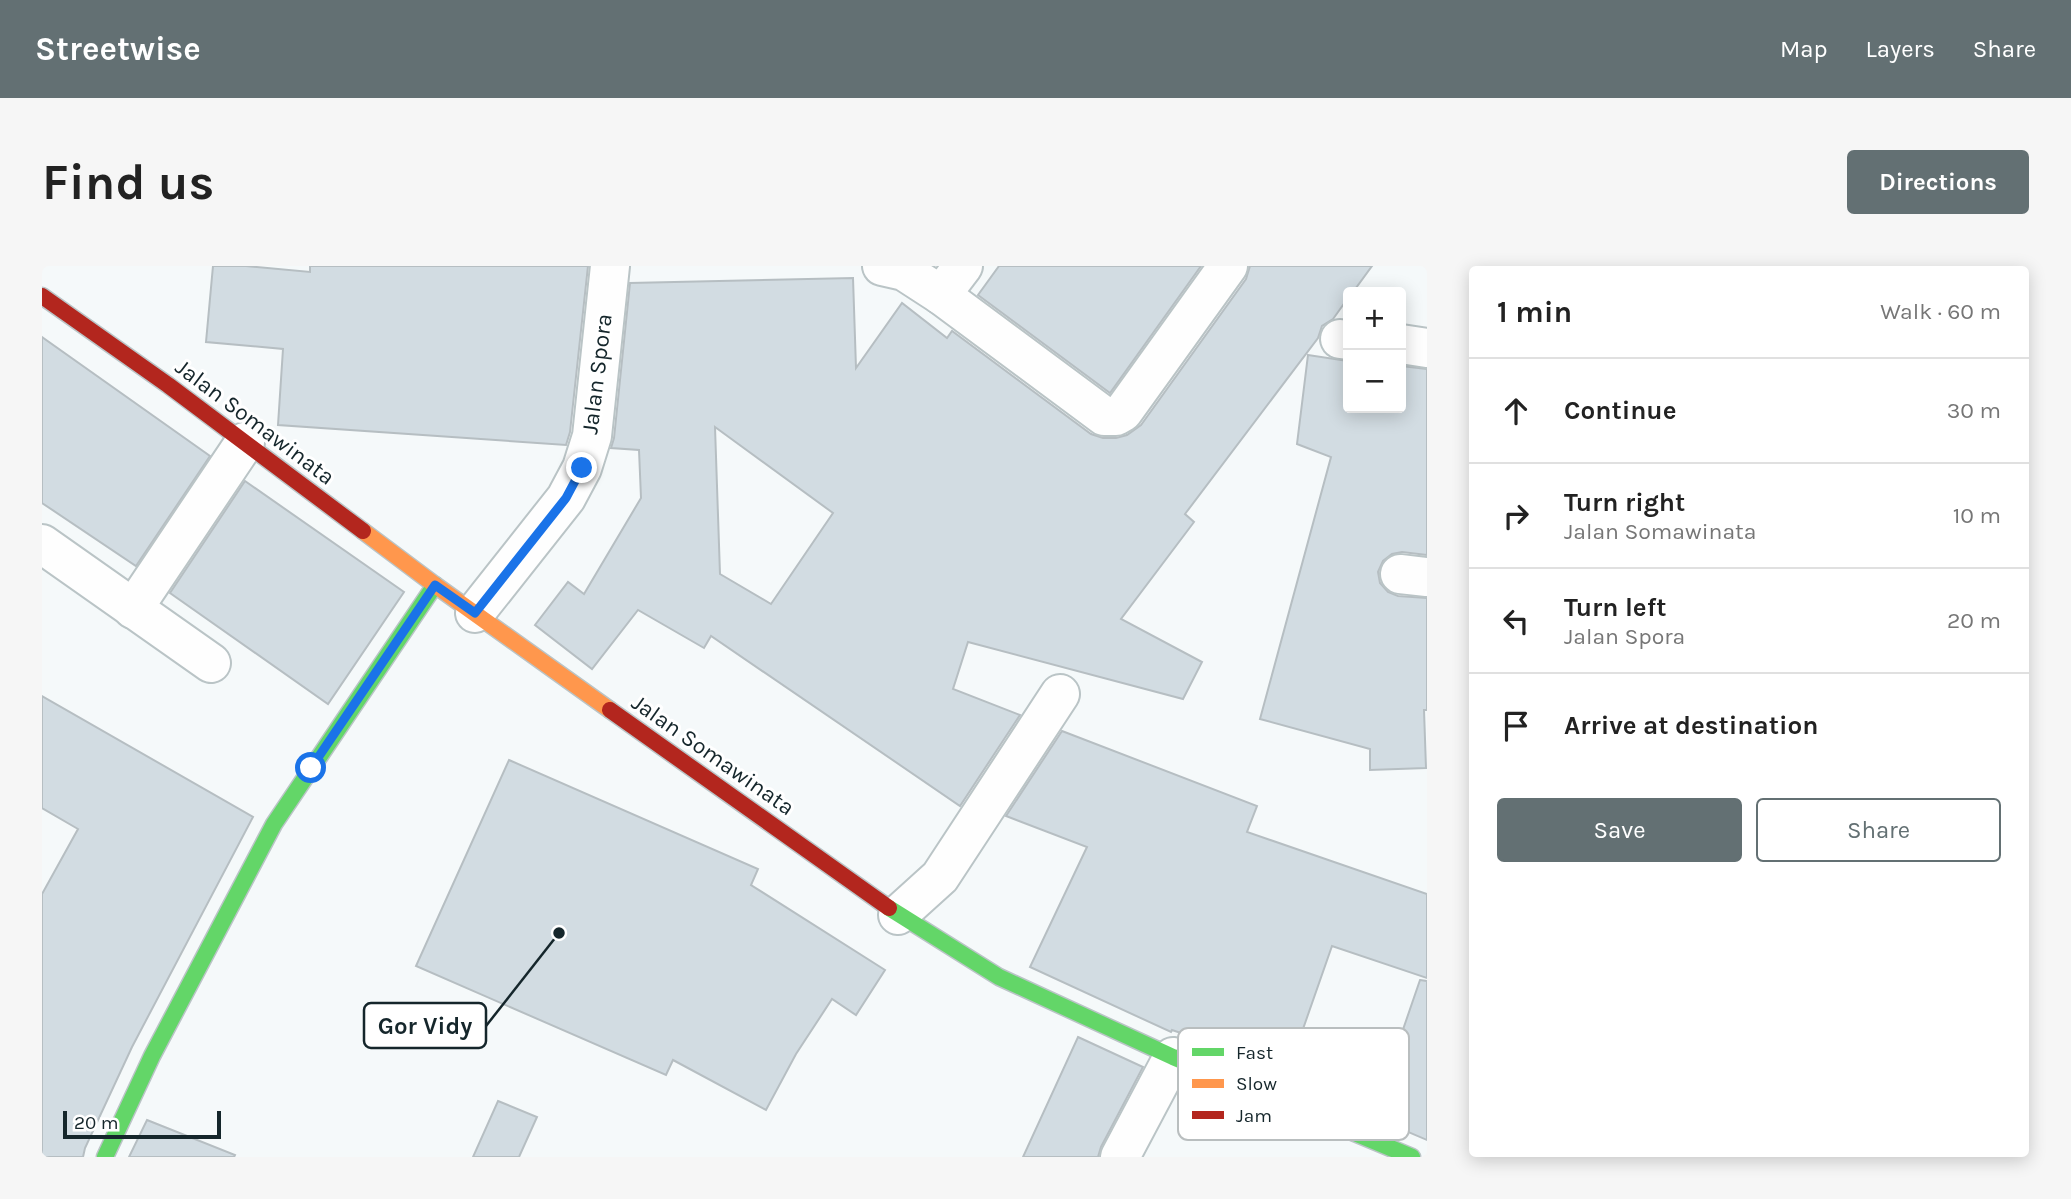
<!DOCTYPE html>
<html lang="en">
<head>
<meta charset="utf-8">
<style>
	:root { --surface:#fff; --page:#f6f6f6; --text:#222; --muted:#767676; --line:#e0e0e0; --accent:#637073 }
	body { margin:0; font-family:Karla,sans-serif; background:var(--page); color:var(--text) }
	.controls { position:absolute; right:21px; top:21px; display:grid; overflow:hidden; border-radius:7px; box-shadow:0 4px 18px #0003 }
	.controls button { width:63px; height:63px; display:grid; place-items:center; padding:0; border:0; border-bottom:2px solid var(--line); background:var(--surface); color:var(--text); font:35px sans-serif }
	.scale { position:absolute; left:21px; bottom:18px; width:158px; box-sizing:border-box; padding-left:7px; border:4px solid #15262b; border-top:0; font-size:19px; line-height:24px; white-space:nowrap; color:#15262b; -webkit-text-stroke:5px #fff; paint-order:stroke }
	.stop { position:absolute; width:21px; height:21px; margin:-16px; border:5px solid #1a73e8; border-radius:50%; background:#fff }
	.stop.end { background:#1a73e8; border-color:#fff; box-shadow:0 2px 7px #0008 }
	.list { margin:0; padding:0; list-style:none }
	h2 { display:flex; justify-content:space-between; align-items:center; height:91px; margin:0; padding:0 28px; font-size:30px }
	h2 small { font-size:23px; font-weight:400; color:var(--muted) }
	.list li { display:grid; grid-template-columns:46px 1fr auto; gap:21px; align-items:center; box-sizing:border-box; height:105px; padding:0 28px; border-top:2px solid var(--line) }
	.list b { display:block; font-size:26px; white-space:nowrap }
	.list p { margin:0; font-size:23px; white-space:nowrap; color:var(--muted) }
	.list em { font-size:23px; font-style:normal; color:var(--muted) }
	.actions { display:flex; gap:14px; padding:21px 28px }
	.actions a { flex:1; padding:16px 0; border:2px solid var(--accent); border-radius:7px; text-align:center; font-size:24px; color:var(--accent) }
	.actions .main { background:var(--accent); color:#fff }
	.icon { flex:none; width:38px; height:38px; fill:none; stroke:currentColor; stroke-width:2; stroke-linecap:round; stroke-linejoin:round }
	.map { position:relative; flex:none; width:1385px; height:891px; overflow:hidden; border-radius:7px }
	header { display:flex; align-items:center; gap:42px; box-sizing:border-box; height:98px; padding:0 35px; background:var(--accent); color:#fff }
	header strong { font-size:33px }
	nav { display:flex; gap:38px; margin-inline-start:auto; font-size:24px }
	.intro { display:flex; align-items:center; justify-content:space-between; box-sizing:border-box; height:168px; padding:0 42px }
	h1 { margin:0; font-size:49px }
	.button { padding:18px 32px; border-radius:7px; background:var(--accent); color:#fff; font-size:24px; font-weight:700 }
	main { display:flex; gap:42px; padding:0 42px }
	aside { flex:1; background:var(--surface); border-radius:7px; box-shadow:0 4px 18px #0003 }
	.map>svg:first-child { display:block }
	.building { fill:#d2dce2; stroke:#b6bec2; stroke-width:2; fill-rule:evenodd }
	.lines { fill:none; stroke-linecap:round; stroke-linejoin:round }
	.street-casing { stroke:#bac4c6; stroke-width:42 }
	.fast-casing { stroke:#bac4c6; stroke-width:19 }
	.slow-casing { stroke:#bac4c6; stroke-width:19 }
	.jam-casing { stroke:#bac4c6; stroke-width:19 }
	.street { stroke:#fefefe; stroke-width:38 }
	.fast { stroke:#63d668; stroke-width:16 }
	.slow { stroke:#ff974d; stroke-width:16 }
	.jam { stroke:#b3261e; stroke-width:16 }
	.route { stroke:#1a73e8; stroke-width:9 }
	.labels { text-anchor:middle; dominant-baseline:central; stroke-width:6; stroke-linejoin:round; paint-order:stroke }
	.street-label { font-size:23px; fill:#15262b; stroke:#fff }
	.key { fill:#fff; stroke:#b9bebf; stroke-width:2 }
	.key-label { font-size:19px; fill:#15262b }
	.leader { fill:none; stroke:#15262b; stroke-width:2.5 }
	.callout-dot { fill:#15262b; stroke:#fff; stroke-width:2.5 }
	.callout { fill:#fff; stroke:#15262b; stroke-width:2.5 }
	.callout-label { font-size:24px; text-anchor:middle; font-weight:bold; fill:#15262b }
</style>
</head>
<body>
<header>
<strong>Streetwise</strong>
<nav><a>Map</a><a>Layers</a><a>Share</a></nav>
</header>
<div class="intro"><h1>Find us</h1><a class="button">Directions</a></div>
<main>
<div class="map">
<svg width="1385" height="891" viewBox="0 0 1385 891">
	<rect width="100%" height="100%" fill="#f5f9fa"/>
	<g class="building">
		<path d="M171,0h33l64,6v-6h278l-18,166 -4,13 -288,-20 5,-76 -77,-7z"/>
		<path d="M957,0h202l-91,127 -132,-98z"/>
		<path d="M1208,0h122l-19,26h-5v6l-15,21 -11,7 -4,12 -133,176 9,8 -73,97 81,43 -19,37 -215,-57 -15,47 67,26 -60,91 -249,-170 -7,12 -66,-38 -46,59 -57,-44 33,-43 16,12 57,-96 -2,-48 -28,-2 3,-10 16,-155 223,-5 3,90 46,-65 45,35 5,-7 139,103 12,4h13l11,-3 14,-10 105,-146zM673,161l118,86 -62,91 -51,-30z"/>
		<path d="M0,71l168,119 -74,110 -94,-63z"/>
		<path d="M1266,89l40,6v47h53v-42l26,3v186l-25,-3 -10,2 -9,7 -5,11 2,11 8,9 10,4 29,2v112h-3l2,58 -56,2v-21l-110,-30 71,-262 -34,-13z"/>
		<path d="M203,215l159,111 -76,112 -158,-111z"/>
		<path d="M0,430l211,121 -121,230 -47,101 -2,9h-41v-263l36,-65 -36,-21z"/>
		<path d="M1020,465l195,75 -10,26 180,62v84l-95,-32 -43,123 -117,-39 -1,2 -141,-65 57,-120 -81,-31z"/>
		<path d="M467,494l249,109 -7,16 134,85 -29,45 -24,-16 -36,55 -30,56 -93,-50 -7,15 -250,-109z"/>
		<path d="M1378,714l7,1v159l-54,-23z"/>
		<path d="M1036,771l65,30 -42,80 -3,10h-75z"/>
		<path d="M456,835l39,16 -18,40h-46z"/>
		<path d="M105,854l88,35 -1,2h-105z"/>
	</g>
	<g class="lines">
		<defs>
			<g id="street">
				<path d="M840,0l22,5 37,24 163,121h12l7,-4 105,-146"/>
				<path d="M899,29l22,-29"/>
				<path d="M1298,73l8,1"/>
				<path d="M1359,78l26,4"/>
				<path d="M0,278l169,119"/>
				<path d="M1358,308l27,3"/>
				<path d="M91,343l112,-167"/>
				<path d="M433,347l91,-115 16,-30 10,-32 18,-170"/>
				<path d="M856,649l42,-38 120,-183"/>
				<path d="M1078,891l53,-100"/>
			</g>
			<g id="fast">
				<path d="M847,642l110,69 174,80 239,100"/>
				<path d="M63,891l47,-101 122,-232 161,-239"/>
			</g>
			<path id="slow" d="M321,265l72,54 175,125"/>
			<g id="jam">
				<path d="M0,30l126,89 195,146"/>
				<path d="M568,444l279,198"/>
			</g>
		</defs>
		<use href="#street" class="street-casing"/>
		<use href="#fast" class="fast-casing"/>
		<use href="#slow" class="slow-casing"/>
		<use href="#jam" class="jam-casing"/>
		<use href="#street" class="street"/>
		<use href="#fast" class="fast"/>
		<use href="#slow" class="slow"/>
		<use href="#jam" class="jam"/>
	</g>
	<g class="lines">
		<path class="route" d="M269,502l124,-183 40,28 91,-115 16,-30"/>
	</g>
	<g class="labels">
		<g class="street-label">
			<text transform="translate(555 108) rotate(-83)">Jalan Spora</text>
			<text transform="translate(213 156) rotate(37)">Jalan Somawinata</text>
			<text transform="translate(671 489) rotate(35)">Jalan Somawinata</text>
		</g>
	</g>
	<rect x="1136" y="762" width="231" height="112" rx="10" class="key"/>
	<rect x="1150" y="782" width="32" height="8" fill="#63d668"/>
	<rect x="1150" y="813" width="32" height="9" fill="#ff974d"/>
	<rect x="1150" y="845" width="32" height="8" fill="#b3261e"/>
	<g class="key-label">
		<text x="1194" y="793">Fast</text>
		<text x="1194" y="824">Slow</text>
		<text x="1194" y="856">Jam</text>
	</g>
	<path class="leader" d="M517 667L444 760"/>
	<circle class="callout-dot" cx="517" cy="667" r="7"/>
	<rect class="callout" x="322" y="737" width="122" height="45" rx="7"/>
	<g class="callout-label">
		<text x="383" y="768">Gor Vidy</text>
	</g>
</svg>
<div class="controls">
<button>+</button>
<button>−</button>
</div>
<div class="scale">20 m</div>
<div class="stop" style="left:269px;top:502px"></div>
<div class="stop end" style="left:540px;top:202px"></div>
</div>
<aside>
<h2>1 min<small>Walk · 60 m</small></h2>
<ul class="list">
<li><svg class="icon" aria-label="ahead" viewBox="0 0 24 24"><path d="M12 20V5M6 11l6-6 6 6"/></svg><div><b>Continue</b></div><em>30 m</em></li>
<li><svg class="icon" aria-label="right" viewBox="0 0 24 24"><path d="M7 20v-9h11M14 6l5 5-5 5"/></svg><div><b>Turn right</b><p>Jalan Somawinata</p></div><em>10 m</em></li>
<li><svg class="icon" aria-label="left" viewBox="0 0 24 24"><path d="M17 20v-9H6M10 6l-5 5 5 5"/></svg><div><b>Turn left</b><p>Jalan Spora</p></div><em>20 m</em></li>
<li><svg class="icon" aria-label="arrive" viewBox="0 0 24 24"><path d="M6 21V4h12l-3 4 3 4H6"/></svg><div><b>Arrive at destination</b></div></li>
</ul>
<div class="actions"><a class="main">Save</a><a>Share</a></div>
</aside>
</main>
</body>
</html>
